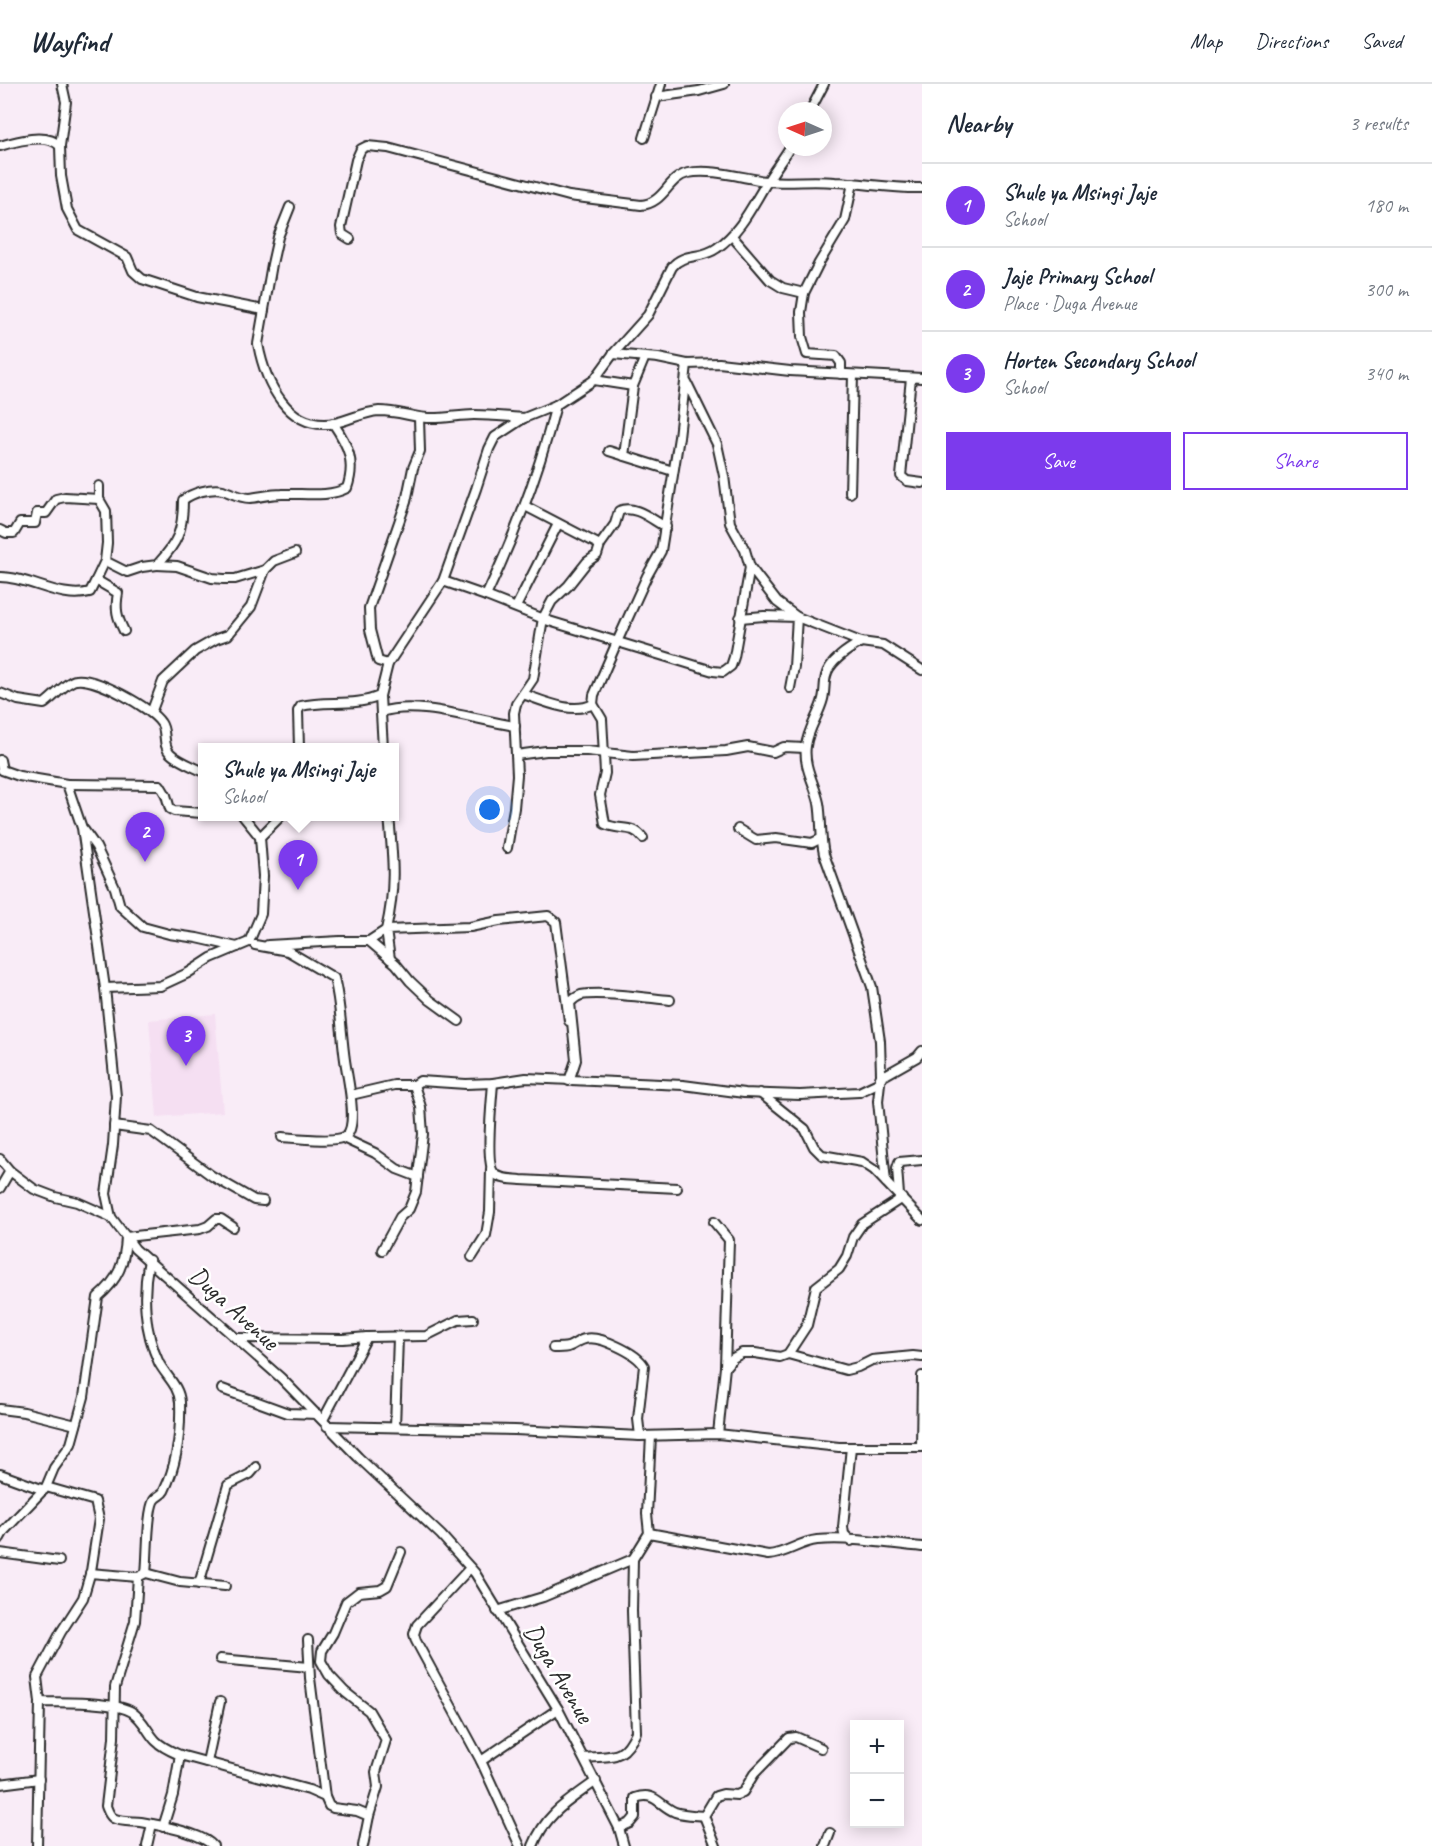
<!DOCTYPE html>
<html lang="en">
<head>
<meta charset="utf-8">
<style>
	:root { --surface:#fff; --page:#f6f6f7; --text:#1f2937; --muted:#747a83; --line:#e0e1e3; --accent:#7c3aed }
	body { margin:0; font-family:Caveat,sans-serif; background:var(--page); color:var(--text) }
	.controls { position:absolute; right:18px; bottom:18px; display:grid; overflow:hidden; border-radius:0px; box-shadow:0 3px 15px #0003 }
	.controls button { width:54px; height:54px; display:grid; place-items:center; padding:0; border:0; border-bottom:2px solid var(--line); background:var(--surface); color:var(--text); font:30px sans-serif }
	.compass { position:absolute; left:778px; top:18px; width:54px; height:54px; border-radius:50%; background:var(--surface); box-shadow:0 3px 15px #0003; rotate:273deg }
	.you { position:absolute; left:490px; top:726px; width:21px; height:21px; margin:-15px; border:4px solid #fff; border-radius:50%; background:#1a73e8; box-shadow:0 0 0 9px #1a73e833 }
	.badge { display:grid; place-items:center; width:39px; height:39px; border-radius:50%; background:var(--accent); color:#fff; font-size:20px; font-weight:700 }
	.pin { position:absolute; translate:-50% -50px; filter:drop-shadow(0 2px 3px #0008) }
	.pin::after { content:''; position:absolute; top:32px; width:21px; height:18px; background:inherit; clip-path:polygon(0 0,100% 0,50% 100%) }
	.popup { position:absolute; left:198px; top:659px; width:201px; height:78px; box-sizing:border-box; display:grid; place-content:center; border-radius:0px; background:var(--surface); filter:drop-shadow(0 2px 4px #0005); font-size:20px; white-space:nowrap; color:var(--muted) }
	.popup b { font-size:22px; color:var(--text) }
	.popup::after { content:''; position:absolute; left:50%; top:100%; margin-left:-12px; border:12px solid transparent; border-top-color:var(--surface) }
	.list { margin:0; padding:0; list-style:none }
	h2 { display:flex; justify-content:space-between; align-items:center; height:78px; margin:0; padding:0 24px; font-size:26px }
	h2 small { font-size:20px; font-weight:400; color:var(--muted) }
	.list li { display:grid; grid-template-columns:39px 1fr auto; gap:18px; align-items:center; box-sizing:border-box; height:84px; padding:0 24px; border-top:2px solid var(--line) }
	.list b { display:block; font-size:22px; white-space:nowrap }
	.list p { margin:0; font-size:20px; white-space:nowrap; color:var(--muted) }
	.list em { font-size:20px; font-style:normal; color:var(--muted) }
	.actions { display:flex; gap:12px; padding:18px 24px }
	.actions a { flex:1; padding:14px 0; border:2px solid var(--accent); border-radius:0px; text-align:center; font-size:21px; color:var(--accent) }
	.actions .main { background:var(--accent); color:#fff }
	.map { position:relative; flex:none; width:922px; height:1762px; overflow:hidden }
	header { display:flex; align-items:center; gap:36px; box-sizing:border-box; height:84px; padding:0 30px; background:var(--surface); border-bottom:2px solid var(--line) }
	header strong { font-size:28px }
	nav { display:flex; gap:33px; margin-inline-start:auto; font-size:21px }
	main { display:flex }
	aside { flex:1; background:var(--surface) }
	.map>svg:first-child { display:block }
	.built { fill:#f5dff2 }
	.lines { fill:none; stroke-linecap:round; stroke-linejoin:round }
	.street-casing { stroke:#2b2b2b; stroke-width:12 }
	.street { stroke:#fff; stroke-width:8 }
	.labels { text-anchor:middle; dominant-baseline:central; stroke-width:5; stroke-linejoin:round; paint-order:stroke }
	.street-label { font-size:26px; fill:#2b2b2b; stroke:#fff }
</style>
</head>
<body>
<header>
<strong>Wayfind</strong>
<nav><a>Map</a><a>Directions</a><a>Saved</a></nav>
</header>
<main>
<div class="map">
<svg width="922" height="1762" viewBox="0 0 922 1762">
	<rect width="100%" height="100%" fill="#f9ecf7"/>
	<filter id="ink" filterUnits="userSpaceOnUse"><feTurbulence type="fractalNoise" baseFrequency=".0167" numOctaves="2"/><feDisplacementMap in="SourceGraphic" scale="12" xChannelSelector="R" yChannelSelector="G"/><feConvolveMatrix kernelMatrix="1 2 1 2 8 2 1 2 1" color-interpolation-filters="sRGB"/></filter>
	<g filter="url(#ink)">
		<path class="built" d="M215,930l8,98 -66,5 -8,-97z"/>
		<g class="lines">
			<defs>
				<g id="street">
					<path d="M656,13l43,-6 25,-7"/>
					<path d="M810,27l14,-27"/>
					<path d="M644,54l17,-54"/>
					<path d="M0,62c16,-5 47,-14 60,0l1,30 6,33 11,21 49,27 6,14 9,8 55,18 67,13"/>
					<path d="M60,62l6,-44 -4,-18"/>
					<path d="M290,123l-12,30 -6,27 -14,80c7,38 30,88 77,79 14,-3 29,-11 44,-12 19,0 33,6 49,7 16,1 31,-3 46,-3 17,0 34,2 50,3"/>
					<path d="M732,152l38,44 13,8 21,5"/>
					<path d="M350,155l-8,-5 -1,-7 15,-67 5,-11 6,-3 21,2 181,48 72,9c24,-2 26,-27 47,-32 22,-5 55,5 78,8 23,2 46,-1 69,1 29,1 58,7 87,6"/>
					<path d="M613,270l45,4 29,6 32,-1 71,8 132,7"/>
					<path d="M841,290v-11l-5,-7 -29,-2 -5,-17 -1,-25 3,-19 15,-30 26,-43 8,-37"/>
					<path d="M911,294l-10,98 6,5 15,2"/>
					<path d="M594,296l39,6"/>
					<path d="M687,299l30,61 7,32 6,47 15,27 5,17 27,35 20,15 64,25 22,3 39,25"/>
					<path d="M609,367l64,20"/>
					<path d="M624,372l9,-70 12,-29"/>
					<path d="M850,409l3,-118"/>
					<path d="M525,422l75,39"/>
					<path d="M0,446l6,3h8l6,-10h15l2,-10h9l10,-14 9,-2 34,2"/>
					<path d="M105,477l22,11 15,-5 15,-2c21,-23 26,-34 26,-65 9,-7 28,-13 40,-10 8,3 17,8 27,8 10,-1 21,-4 32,-4 21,-1 46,4 65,-6 9,-26 1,-43 -14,-65"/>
					<path d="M157,481l20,1 35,12 12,1h11l30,-9"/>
					<path d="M0,493c30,0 60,23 90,15l6,-12 22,13c-3,16 -1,24 6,38"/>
					<path d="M96,496l9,-19 2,-18 -1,-32 -7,-12v-13"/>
					<path d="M443,497l43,15 63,25 164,50 10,1 8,-6 3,-9 16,-90"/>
					<path d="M486,512c30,-63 53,-124 70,-191"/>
					<path d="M516,523l42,-83"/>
					<path d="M740,534l24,-2 33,1 -3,50 -4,21"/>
					<path d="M861,558c-12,7 -32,19 -35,34 -2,7 -1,15 -3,23 -4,16 -15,30 -17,47 -3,21 9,38 13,57 3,17 1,34 5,51l48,133 8,54 1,33 -3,27 8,81"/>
					<path d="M388,580l-10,-3 -8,-31 -1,-22 37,-106 7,-34 7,-17 -1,-33"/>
					<path d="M0,609l18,7 26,4c9,-6 23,-23 32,-24 20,-3 74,27 85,43 6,8 1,22 9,30 8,8 22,13 32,18"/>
					<path d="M523,610c20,7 50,21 70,10l1,-9 23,-53 30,-66 14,-25 18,-114 8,-73"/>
					<path d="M380,612l3,52"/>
					<path d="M593,620l9,15 3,54 -5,22 5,29c14,7 28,0 38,14"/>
					<path d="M381,628c38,-12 94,8 134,14"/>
					<path d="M151,629l12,-32 32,-30 21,-12 12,-4 23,-28 14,-37 9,-9 21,-8"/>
					<path d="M299,664l-1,-37 3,-5c26,-6 54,1 79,-10l8,-32 55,-83 33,-92 13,-40 6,-12 29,-19 32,-13 38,-25 19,-26 35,-39 24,-48c12,-15 29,-7 45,-19 24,-17 35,-42 50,-66 7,-12 16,-23 23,-35"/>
					<path d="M516,671l30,-4h41l46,5 93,-5 22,-4 25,5 11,-5 21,1"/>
					<path d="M0,676l2,10 17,6 48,8 15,44 23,160 11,108 -3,49 -7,49 5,23 24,32 146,129 77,79 83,78 34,38 83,136 61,119 5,18"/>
					<path d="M67,700l93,1 6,10 4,14 4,2 28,2"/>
					<path d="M738,745l18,11 20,-2 36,5 8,-4"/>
					<path d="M84,746l12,17 8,17 11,24 5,18 23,21 26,7 28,4 40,9"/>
					<path d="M260,753l21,-21"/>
					<path d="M507,764l7,-40 3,-33 -3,-62 2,-9 17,-25 10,-61 9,-17 16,-15 19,-24 10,-7 3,-10 15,-21 4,-13c16,-7 33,9 47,16"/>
					<path d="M369,857l17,-11c10,-43 7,-71 3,-114"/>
					<path d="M255,861l33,6 46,27c7,27 7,54 11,82 2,16 14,65 1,76 -9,7 -51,2 -64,1"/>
					<path d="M268,861l72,-4h29l27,23 14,17 20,19 29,21"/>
					<path d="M390,875l-4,-29 84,-3 29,-6 49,-5 8,6 13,99"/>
					<path d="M105,904l55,-2 28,-13 23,-15 38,-16 12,-28 2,-38 -3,-39 -17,-21"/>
					<path d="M880,994l37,-21 5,-6"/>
					<path d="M569,997l7,-21 -6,-57c3,-4 6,-6 11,-8 21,-4 67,3 89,5"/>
					<path d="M493,999c-1,15 -8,81 1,90 6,7 19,6 27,7l156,8"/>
					<path d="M760,1009l45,36 9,18 8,8 40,7 12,8 48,50"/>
					<path d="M351,1011l43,-10h20l6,-4 46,3 27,-1 33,-5 157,7 61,8 56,2 59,-3 21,-10"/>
					<path d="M114,1042l37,5 61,45 42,24 9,1"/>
					<path d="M343,1054l32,15 22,16 21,8"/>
					<path d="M0,1075l10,12 24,18 21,8 22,5 34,15"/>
					<path d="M0,1104l10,-17"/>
					<path d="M899,1111l-2,-27 2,-6 23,-2"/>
					<path d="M714,1138l15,18 -4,127"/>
					<path d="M382,1166l18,-33 9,-8 7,-17 7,-58 -2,-27 -7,-22"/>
					<path d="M472,1173l14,-22 4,-23 1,-43"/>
					<path d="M236,1254l107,1 24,-2"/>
					<path d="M553,1264c5,0 10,0 15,-1 6,-2 11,-7 17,-8 14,-4 52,14 59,27l-6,53 2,17"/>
					<path d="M788,1270l58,16 12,-3 14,-7 41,-4 9,1"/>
					<path d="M222,1305l66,24 29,1"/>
					<path d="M0,1325l24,3 52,13"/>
					<path d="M323,1336l44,-83 59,-1 32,-16 15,-1"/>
					<path d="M327,1342l188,4 125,6 78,-2 121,13h83"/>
					<path d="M395,1343l3,-90"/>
					<path d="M718,1350l7,-67 8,-9 9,-5h13l25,4 8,-3 19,-29 9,-38 23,-18 8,-13 6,-19 9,-13 40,-26"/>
					<path d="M921,1363l1,-71"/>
					<path d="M0,1390l44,16"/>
					<path d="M649,1449l119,22c18,-1 31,-13 49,-15 35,-3 71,4 105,7"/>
					<path d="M0,1454l4,-7 42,-44 8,-19 17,-24 13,-47 14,-100c20,-17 27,-34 28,-60l74,-8 8,-3 8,-7h5l12,8"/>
					<path d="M851,1457l-7,-7 -1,-7 8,-80"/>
					<path d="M0,1469l59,8"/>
					<path d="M470,1484l-53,57 -3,9 2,7 65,120 39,85"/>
					<path d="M90,1489l48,4 8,-4 34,9 45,4"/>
					<path d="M146,1489c2,-16 1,-61 8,-73 3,-4 8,-5 10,-9 13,-27 17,-59 16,-89 -1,-16 -14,-26 -21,-39 -15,-32 -17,-69 -10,-103"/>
					<path d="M138,1493l-3,44 -20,66 -1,51 -8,68c2,5 3,9 7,12 7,4 20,3 28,4 18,3 61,11 72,24"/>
					<path d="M199,1500l29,-99 22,-11 6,-7"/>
					<path d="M497,1527l46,-14 90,-38 16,-26 -2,-19 4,-78"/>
					<path d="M308,1556l2,38 15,119"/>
					<path d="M220,1575l89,8"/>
					<path d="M40,1618c23,1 74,-1 92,10 12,8 15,20 24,29 7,7 15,10 24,14l129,35 16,7 4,9 4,2 24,3 12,5 -6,30"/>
					<path d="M584,1674c29,-3 39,3 52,-26l-4,-121 1,-52"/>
					<path d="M481,1677l77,-52"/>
					<path d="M207,1678l13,-60"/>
					<path d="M0,1700l39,-5"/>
					<path d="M369,1732l9,-29 -2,-15 10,-32 -17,-29 -24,-19 -16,-17 -8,-14 1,-10 11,-18 13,-31 13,-10 21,-2 7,-4 14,-34"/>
					<path d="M704,1732l12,30"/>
					<path d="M163,1743l10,-32 7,-40"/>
					<path d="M619,1744l11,-5 5,-6v-19c21,-7 23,7 40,14 9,3 19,3 29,4l12,-20 7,-2 14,1 6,-3 11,-18 35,-36 7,-1 25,11"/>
					<path d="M37,1762l3,-144 -3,-25 24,-45 22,-34 8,-27 8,-52 -4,-18 -49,-14"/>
					<path d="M147,1762l5,-22"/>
					<path d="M533,1762c13,-33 36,-45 63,-65"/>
					<path d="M825,1762l5,-13"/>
				</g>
			</defs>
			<use href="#street" class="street-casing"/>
			<use href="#street" class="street"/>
		</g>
	</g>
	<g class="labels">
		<g class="street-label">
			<text transform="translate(234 1224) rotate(42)">Duga Avenue</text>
			<text transform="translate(559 1589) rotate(59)">Duga Avenue</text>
		</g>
	</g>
</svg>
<div class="controls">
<button>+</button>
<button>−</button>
</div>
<svg class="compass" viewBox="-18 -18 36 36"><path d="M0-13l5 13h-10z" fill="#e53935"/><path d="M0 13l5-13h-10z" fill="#747a83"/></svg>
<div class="you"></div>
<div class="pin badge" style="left:298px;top:806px">1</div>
<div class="popup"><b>Shule ya Msingi Jaje</b>School</div>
<div class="pin badge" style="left:145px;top:778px">2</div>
<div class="pin badge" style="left:186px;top:982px">3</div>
</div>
<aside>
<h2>Nearby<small>3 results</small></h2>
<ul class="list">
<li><span class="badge">1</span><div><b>Shule ya Msingi Jaje</b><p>School</p></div><em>180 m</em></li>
<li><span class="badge">2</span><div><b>Jaje Primary School</b><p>Place · Duga Avenue</p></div><em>300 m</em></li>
<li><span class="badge">3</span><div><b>Horten Secondary School</b><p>School</p></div><em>340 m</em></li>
</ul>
<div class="actions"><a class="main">Save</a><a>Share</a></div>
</aside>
</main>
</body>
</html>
